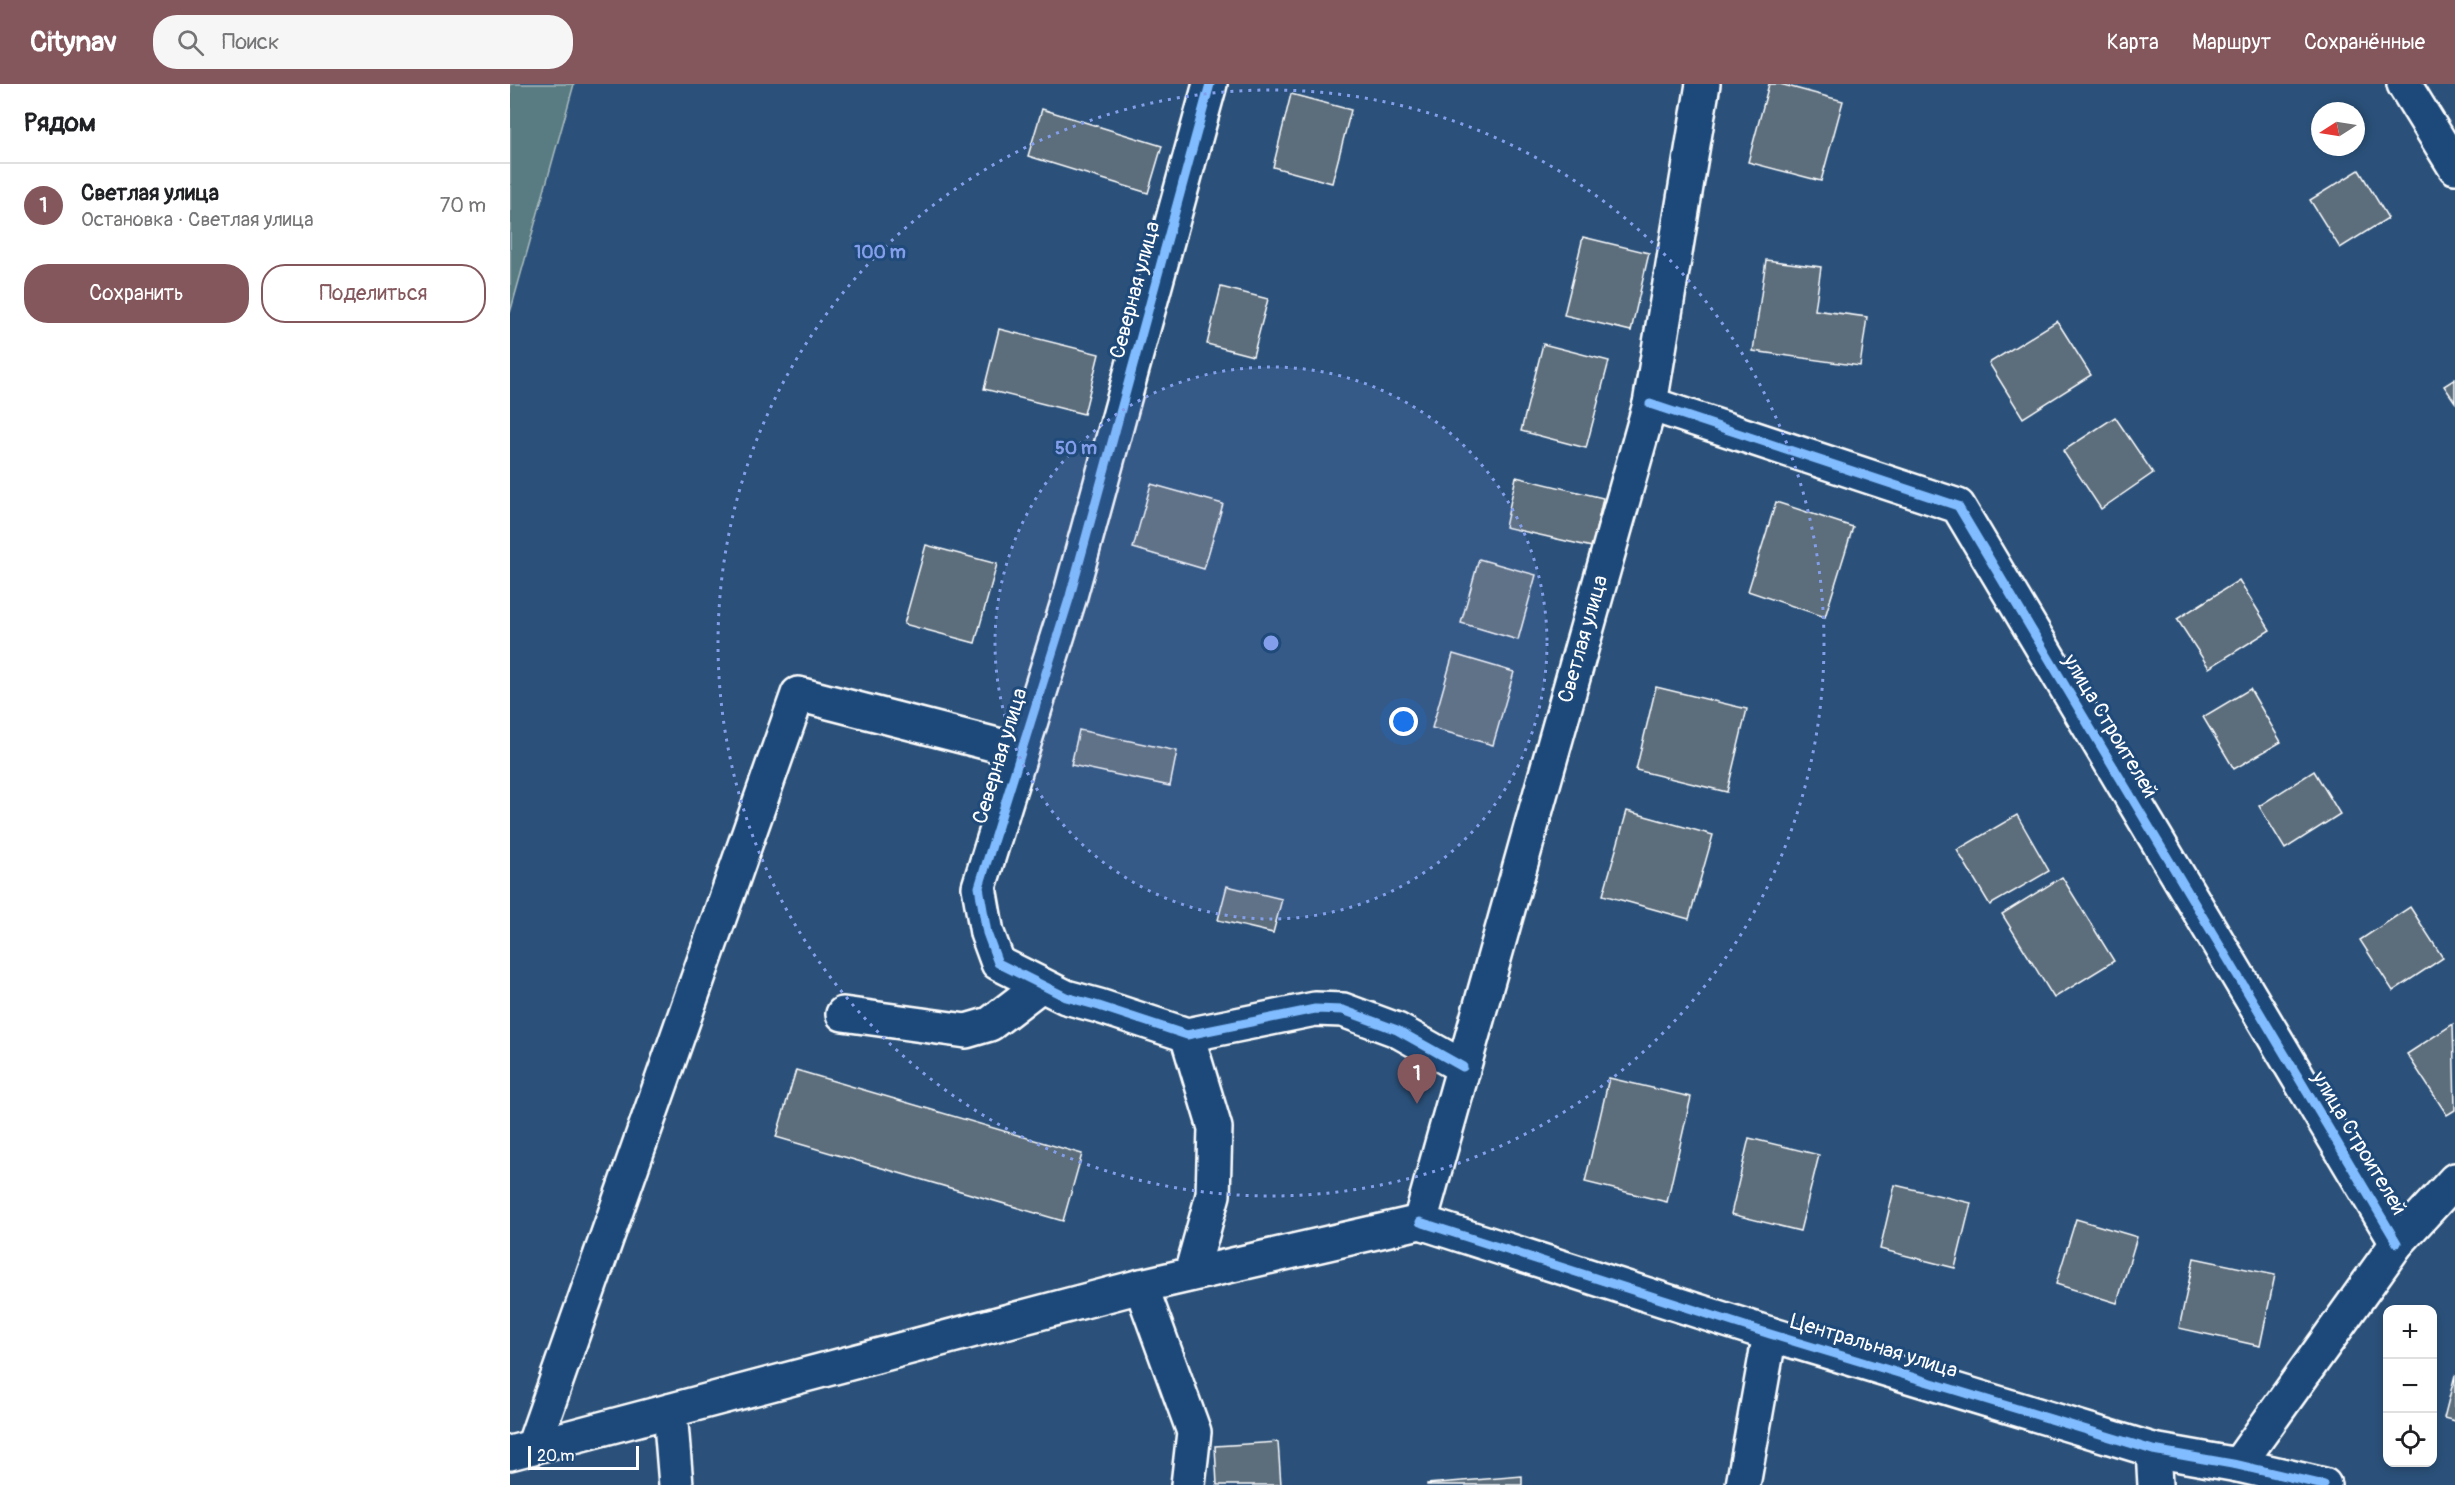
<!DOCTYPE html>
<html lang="ru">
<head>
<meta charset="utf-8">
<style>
	:root { --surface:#fff; --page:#f6f6f6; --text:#202124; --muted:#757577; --line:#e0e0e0; --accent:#84575d }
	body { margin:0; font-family:Pangolin,sans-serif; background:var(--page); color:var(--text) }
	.controls { position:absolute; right:18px; bottom:18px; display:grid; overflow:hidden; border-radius:12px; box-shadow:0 3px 9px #0003 }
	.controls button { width:54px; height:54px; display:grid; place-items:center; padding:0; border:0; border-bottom:2px solid var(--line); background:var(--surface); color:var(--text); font:30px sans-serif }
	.compass { position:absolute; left:1801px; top:18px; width:54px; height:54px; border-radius:50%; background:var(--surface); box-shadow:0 3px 9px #0003; rotate:258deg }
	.scale { position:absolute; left:18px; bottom:15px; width:111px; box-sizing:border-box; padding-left:6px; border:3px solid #fff; border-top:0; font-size:16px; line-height:21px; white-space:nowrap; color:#fff; -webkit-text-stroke:4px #1f4a7a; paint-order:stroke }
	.you { position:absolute; left:894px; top:638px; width:21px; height:21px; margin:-15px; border:4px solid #fff; border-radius:50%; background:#1a73e8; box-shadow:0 0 0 9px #1a73e833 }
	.badge { display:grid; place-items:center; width:39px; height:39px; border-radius:50%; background:var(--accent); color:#fff; font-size:20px; font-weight:700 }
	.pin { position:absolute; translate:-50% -50px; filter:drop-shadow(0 2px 3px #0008) }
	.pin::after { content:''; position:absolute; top:32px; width:21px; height:18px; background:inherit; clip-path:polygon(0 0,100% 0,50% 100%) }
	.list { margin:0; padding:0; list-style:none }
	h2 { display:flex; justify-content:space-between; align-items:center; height:78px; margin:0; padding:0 24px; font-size:26px }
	h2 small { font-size:20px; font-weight:400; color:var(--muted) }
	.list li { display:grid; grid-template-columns:39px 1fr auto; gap:18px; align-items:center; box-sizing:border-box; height:84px; padding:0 24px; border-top:2px solid var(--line) }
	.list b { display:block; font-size:22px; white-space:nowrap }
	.list p { margin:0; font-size:20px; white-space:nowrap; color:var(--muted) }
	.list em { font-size:20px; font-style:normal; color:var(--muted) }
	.actions { display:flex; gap:12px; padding:18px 24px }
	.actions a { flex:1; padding:14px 0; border:2px solid var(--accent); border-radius:24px; text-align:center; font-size:21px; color:var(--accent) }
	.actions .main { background:var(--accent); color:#fff }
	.icon { flex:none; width:33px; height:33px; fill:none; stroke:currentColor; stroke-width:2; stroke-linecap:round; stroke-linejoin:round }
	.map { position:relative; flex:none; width:1945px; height:1401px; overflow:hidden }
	header { display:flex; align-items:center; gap:36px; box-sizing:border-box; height:84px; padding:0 30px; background:var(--accent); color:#fff }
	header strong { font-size:28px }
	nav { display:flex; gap:33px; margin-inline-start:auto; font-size:21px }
	.search { width:420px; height:54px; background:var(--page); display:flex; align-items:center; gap:15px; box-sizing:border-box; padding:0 21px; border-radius:24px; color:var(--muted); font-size:22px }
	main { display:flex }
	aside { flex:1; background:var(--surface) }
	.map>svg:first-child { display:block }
	.green { fill:#587b81; stroke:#acbdc0; stroke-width:1.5 }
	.building { fill:#5b6d7c; stroke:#fff; stroke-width:1.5 }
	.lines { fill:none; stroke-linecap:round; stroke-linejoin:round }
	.minor-casing { stroke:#fff; stroke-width:38 }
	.minor { stroke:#1f4a7a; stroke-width:33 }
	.cycleway-casing { stroke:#1f4a7a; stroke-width:13 }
	.cycleway { stroke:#80bcff; stroke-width:9 }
	.ring { fill:none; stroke:#839eea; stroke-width:3; stroke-dasharray:3 6 }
	.labels { text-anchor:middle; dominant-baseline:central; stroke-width:6; stroke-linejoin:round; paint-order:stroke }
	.street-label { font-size:21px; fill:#fff; stroke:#1f4a7a }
	.centre { fill:#839eea; stroke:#1f4a7a; stroke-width:3 }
	.ring-label { font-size:18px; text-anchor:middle; font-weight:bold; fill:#839eea; stroke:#1f4a7a; stroke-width:6; stroke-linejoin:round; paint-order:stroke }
</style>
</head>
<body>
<header>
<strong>Citynav</strong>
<div class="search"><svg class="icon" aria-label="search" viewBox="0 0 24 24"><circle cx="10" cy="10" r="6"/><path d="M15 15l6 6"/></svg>Поиск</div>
<nav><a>Карта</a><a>Маршрут</a><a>Сохранённые</a></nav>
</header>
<main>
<aside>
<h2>Рядом<small></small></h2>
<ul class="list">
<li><span class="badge">1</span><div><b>Светлая улица</b><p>Остановка · Светлая улица</p></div><em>70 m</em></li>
</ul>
<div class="actions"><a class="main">Сохранить</a><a>Поделиться</a></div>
</aside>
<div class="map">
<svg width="1945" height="1401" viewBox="0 0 1945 1401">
	<rect width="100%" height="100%" fill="#2b517a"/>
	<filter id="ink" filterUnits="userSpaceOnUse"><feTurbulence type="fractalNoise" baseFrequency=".0167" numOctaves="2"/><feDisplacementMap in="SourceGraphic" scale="12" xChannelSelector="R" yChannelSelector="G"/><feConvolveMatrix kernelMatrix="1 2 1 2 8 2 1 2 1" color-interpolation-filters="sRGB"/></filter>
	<g filter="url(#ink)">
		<path class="green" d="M0,0h64l-64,229z"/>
		<g class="building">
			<path d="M1259,0h11l63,17 -22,80 -73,-19z"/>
			<path d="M781,10l60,16 -19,73 -59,-16z"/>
			<path d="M532,25l120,37 -14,47 -120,-37z"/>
			<path d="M1849,86l29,48 -48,30 -30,-48z"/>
			<path d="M1073,153l66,16 -18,78 -67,-16z"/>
			<path d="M1256,176l55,7 -6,43 52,7 -7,49 -107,-15z"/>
			<path d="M711,203l47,12 -15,57 -46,-12z"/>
			<path d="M1547,237l34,54 -68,43 -34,-55z"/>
			<path d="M489,245l100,25 -15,60 -100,-25z"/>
			<path d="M1033,260l66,17 -23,87 -65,-17z"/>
			<path d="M1945,295v23l-11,-16z"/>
			<path d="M1605,333l38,56 -52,36 -38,-58z"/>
			<path d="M1006,393l87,21 -11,49 -87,-20z"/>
			<path d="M641,400l72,20 -19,65 -71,-21z"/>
			<path d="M1266,418l77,25 -28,90 -77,-26z"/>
			<path d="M416,461l71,19 -22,79 -71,-19z"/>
			<path d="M969,475l57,16 -18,65 -57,-17z"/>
			<path d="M1729,496l31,50 -61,38 -32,-49z"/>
			<path d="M943,570l61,18 -21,73 -61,-17z"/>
			<path d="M1146,603l91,22 -20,83 -91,-22z"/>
			<path d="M1740,605l31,53 -47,27 -31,-52z"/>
			<path d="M569,646l98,21 -7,35 -99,-21z"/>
			<path d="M1804,687l26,43 -55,35 -26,-43z"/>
			<path d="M1117,727l86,24 -24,84 -86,-24z"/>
			<path d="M1507,731l32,56 -59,34 -33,-55z"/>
			<path d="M1552,793l52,84 -60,37 -52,-84z"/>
			<path d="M717,802l55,13 -9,34 -55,-13z"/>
			<path d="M1900,823l33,51 -50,33 -33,-51z"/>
			<path d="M1943,940l2,86 -8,5 -40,-61z"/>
			<path d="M286,986l286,84 -19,67 -287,-84z"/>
			<path d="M1099,994l82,19 -24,105 -82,-20z"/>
			<path d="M1239,1054l70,17 -19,76 -69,-17z"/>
			<path d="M1385,1101l76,18 -16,65 -75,-19z"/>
			<path d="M1566,1135l61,18 -20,66 -61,-19z"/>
			<path d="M1684,1174l81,17 -15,71 -81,-18z"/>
			<path d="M1945,1291v46l-11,-3z"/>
			<path d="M768,1358l3,43h-64l-2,-39z"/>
			<path d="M1012,1392v9h-95v-1z"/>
		</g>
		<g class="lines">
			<defs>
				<g id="minor">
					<path d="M700,0l-140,512 -91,291 8,46 11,30 68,34 33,9 88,29 128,-26 28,1 54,20 66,37"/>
					<path d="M1894,0l51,83"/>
					<path d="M1140,320l308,102 439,737"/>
					<path d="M333,930l123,17 24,-7 51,-39"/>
					<path d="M677,951l28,93 -2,67 -22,79"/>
					<path d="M910,1138l230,-818 53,-320"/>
					<path d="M910,1138l350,112 383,116 85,15 86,20"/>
					<path d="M631,1202l53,146 -6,53"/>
					<path d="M160,1327l6,74"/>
					<path d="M23,1363l265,-753 222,57"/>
					<path d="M1643,1366l2,35"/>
					<path d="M0,1369l631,-167 279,-64"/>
					<path d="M1728,1381l159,-222 58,-63"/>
					<path d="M1233,1401l27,-151"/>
				</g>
			</defs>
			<use href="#minor" class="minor-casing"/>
			<use href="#minor" class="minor"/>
			<defs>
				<g id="cycleway">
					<path d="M700,0l-140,512 -91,291 8,46 11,30 68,34 33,9 88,29 128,-26 28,1 54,20 66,37"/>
					<path d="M1140,320l308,102 439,737"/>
					<path d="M910,1138l350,112 383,116 85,15 86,20"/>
				</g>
			</defs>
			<use href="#cycleway" class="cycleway-casing"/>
			<use href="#cycleway" class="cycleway"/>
		</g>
	</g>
	<circle cx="761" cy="559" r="276" fill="#839eea" fill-opacity=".12"/>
	<g class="ring">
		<circle cx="761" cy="559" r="276"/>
		<circle cx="761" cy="559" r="553"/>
	</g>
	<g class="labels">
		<g class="street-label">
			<text transform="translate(625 206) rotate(-75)">Северная улица</text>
			<text transform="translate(1073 555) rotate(-74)">Светлая улица</text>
			<text transform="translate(1600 642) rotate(59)">улица Строителей</text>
			<text transform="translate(490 672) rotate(-73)">Северная улица</text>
			<text transform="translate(1849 1059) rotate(59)">улица Строителей</text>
			<text transform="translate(1364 1262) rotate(17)">Центральная улица</text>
		</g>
	</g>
	<circle cx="761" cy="559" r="9" class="centre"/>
	<g class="ring-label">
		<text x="370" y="174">100 m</text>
		<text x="566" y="370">50 m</text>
	</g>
</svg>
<div class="controls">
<button>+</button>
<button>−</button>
<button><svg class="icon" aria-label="locate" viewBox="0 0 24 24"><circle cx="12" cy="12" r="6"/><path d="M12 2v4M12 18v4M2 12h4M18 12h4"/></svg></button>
</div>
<svg class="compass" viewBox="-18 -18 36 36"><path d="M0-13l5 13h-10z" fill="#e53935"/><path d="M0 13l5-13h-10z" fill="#757577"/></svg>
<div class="scale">20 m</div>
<div class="you"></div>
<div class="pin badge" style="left:907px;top:1020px">1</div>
</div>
</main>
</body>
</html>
